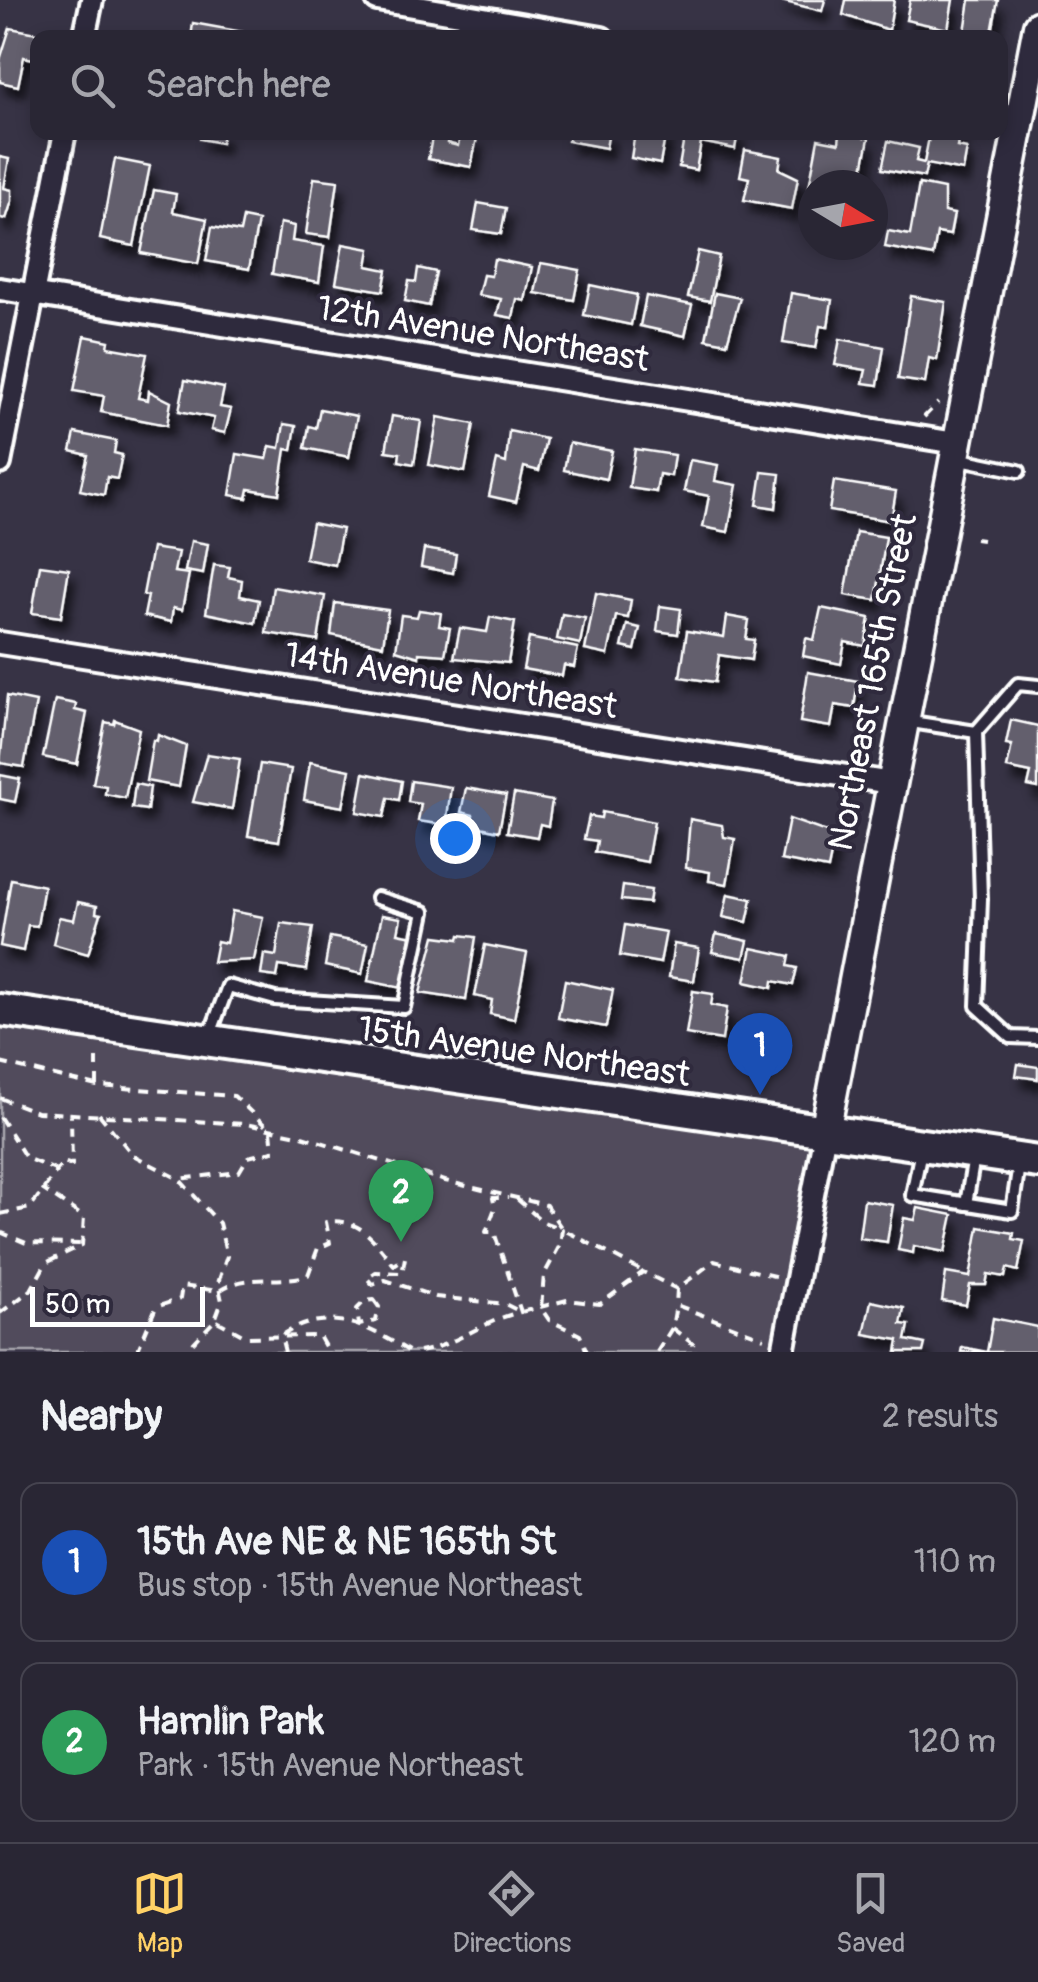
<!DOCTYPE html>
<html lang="en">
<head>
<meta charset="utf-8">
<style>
	:root { --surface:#292634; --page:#312e3c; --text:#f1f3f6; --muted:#a5a5ac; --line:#45434f; --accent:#ffd166 }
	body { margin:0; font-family:Pangolin,sans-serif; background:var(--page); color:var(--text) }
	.compass { position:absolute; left:798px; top:170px; width:90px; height:90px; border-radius:50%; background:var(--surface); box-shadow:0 5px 15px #0003; rotate:100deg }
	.scale { position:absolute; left:30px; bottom:25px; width:175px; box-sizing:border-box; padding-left:10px; border:5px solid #fff; border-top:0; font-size:28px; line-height:35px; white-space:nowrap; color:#fff; -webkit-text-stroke:8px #2f2a3d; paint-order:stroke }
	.you { position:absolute; left:455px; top:838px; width:35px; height:35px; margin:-25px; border:8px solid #fff; border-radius:50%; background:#1a73e8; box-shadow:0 0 0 15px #1a73e833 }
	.badge { display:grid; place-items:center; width:65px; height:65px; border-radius:50%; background:var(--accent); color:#fff; font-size:32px; font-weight:700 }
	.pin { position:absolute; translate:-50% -82px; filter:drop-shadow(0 2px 5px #0008) }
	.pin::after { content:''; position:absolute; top:52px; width:35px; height:30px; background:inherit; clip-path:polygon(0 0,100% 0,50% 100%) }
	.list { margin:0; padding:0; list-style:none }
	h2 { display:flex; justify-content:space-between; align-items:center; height:130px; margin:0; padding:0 40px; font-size:42px }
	h2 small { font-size:32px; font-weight:400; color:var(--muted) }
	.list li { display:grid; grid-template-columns:65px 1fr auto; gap:30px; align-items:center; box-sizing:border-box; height:160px; margin:0 20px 20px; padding:0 20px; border:2px solid var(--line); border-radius:20px }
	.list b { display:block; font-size:38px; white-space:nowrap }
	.list p { margin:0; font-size:32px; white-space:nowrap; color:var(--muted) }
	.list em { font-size:32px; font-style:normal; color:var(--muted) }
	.icon { flex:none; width:55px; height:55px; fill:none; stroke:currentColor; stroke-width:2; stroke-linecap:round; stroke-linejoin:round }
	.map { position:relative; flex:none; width:1038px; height:1352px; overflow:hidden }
	.search { position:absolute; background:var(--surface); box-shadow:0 5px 15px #0003; left:30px; right:30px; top:30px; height:110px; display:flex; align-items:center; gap:25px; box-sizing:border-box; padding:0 35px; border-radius:20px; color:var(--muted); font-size:38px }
	.sheet { height:490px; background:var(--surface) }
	nav { display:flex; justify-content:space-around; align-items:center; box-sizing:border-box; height:140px; border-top:2px solid var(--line); background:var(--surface); font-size:28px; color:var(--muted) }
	nav a { display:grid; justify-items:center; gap:5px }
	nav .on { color:var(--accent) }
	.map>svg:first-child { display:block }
	.green { fill:#514c5c; stroke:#a8a6ae; stroke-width:2.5 }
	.building { fill:#635f6d; stroke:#fff; stroke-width:2.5; filter:url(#shadow) }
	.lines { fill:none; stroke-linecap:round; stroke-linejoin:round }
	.service-casing { stroke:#fff; stroke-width:18 }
	.minor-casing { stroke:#fff; stroke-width:28 }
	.tertiary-casing { stroke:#fff; stroke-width:35 }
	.secondary-casing { stroke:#fff; stroke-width:38 }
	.path { stroke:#fff; stroke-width:4; stroke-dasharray:10 8; stroke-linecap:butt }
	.service { stroke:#2f2a3d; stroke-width:10 }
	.minor { stroke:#2f2a3d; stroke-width:20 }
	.tertiary { stroke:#2f2a3d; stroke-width:28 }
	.secondary { stroke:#2f2a3d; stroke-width:30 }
	.labels { text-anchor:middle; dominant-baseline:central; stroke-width:8; stroke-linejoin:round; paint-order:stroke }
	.street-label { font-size:35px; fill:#fff; stroke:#2f2a3d }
</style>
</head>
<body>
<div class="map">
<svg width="1038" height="1352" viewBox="0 0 1038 1352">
	<defs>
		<filter id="shadow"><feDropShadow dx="6" dy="11" stdDeviation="5" flood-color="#0009"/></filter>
	</defs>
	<rect width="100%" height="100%" fill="#373345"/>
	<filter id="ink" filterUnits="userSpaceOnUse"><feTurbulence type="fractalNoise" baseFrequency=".01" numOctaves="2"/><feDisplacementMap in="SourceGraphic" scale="20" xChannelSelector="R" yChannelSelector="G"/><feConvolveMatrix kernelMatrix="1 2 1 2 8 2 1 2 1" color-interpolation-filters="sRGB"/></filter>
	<g filter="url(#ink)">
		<path class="green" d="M0,1010l825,122 -45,220h-780z"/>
		<g class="building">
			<path d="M777,0h48l-3,11z"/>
			<path d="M846,0h48l-5,30 -46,-15z"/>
			<path d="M910,0h43l-5,29 -42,-9z"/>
			<path d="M970,0h28l-7,38h-27z"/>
			<path d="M193,23l50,9 -1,6h-51z"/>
			<path d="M10,28l27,5 -4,26 -9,-2 -6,29 -18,-4v-22z"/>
			<path d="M201,132h22l-2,11 -21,-4z"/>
			<path d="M433,132l16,1 -2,10 11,3 2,-10 17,2 -6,29 -43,-8z"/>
			<path d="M562,132h47l-3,16 -38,-7 1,-7z"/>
			<path d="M635,132h31l-6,32 -29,-6z"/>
			<path d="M685,132h53l-3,17 -34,-7 -5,28 -17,-3z"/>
			<path d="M930,132h30l-3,15 10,2 -4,22 -36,-7 -3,13 -42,-8 6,-28 31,7 -3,13 8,2z"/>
			<path d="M840,133l29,5 -9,47h-47v24l-8,-1 13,-69 21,4z"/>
			<path d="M745,150l36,7 -2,12 19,9 -6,31 -48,-9 5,-22 -9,-2z"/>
			<path d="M0,157l9,2 -5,29 8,2v11l-6,18 -6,-1z"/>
			<path d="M115,159l35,7 -16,80 -34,-7z"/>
			<path d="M314,178l24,3 -8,56 -24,-3z"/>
			<path d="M919,184l25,5v23l10,2 -4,21 -13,-2 -4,23 -48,-9 3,-16 22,4z"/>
			<path d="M154,190l22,4 -3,18 34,7 -9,45 -57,-11z"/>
			<path d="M478,203l28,5 -5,26 -28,-4z"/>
			<path d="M243,218l15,3 -9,48 -43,-8 6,-34 28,5z"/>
			<path d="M280,223l14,3 -2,15 32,5 -5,36 -47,-8z"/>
			<path d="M343,244l27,5 -3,17 20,4 -4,21 -47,-8z"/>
			<path d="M698,251l21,5 -9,45 -22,-4z"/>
			<path d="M494,259l38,8 -7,34 -8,-2 -4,19 -16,-3 4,-16 -23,-4 5,-20 8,1z"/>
			<path d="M541,263l39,7 -6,30 -39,-7z"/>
			<path d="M418,268l18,4 -7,34 -24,-5 4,-20 7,1z"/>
			<path d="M590,285l47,10 -6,30 -47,-10z"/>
			<path d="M715,293l25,5 -13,45 -21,-4z"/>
			<path d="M791,293l41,7 -4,27 -8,-1 -4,22 -33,-5z"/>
			<path d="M646,296l46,9 -7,31 -45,-10z"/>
			<path d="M911,296l35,6 -9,58 -8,-2 -4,25 -27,-4z"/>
			<path d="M85,336l24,5 -1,6 39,7 -9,44 10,2 1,-9 22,11 -4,23 -66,-13 3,-16 -30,-5z"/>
			<path d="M840,339l44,8 -6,38 -15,-2 3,-13 -31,-5z"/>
			<path d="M185,380l39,8 -4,19 11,2 -6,24 -14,-3 3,-12 -35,-7z"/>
			<path d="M320,409l37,7 -8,41 -44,-9 4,-22 7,2z"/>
			<path d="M392,416l29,5 -7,43 -15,-3 1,-8 -14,-2z"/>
			<path d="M438,417l36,7 -9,48 -36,-7z"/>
			<path d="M284,424l12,2 -4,24 -6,-1 -7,45 -30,-5 -2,9 -17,-3 7,-41 30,5 3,-13 10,2z"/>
			<path d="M509,431l37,8 -7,32 -15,-4 -8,35 -27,-6 8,-36 9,3z"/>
			<path d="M75,433l41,8 -2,12 8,2 -5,24 -10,-2 -3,18 -24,-5 8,-35 -17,-4z"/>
			<path d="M569,443l43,8 -6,28 -42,-9z"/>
			<path d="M635,449l39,6 -3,21 -12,-2 -3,18 -27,-4z"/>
			<path d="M690,460l28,5 -3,16 22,4 -9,47 -25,-5 6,-31 -25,-5z"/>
			<path d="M762,472l18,2 -4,34 -19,-3z"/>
			<path d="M834,481l62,10 -5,30 -62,-10z"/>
			<path d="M312,523l30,6 -7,36 -30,-6z"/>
			<path d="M856,532l30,5 -10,63 -31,-5z"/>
			<path d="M191,541l17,3 -5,30 -18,-3z"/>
			<path d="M152,548l26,4 -4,20 15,2 -7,36 -9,-2 -2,14 -27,-6 4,-20 -5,-1z"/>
			<path d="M424,549l32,5 -3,19 -32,-6z"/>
			<path d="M40,565l29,4 -8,48 -29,-4z"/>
			<path d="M214,565l16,2 -2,10 14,3 -2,16 19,4 -4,23 -49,-10z"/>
			<path d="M273,587l52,9 -7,45 -52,-8z"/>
			<path d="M596,593l35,7 -3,18 -12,-2 -8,39 -23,-5z"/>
			<path d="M335,603l53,7 -5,35 -52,-10z"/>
			<path d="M660,606l21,3 -3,25 -21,-3z"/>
			<path d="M821,608l49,10 -5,28 -20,-4 -4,22 -38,-8 3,-18 8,2z"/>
			<path d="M419,610l22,3 -2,13 11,2 -5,27 -26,-2v4l-23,-7 5,-35 16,2z"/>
			<path d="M562,614l23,4 -5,26 -23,-5z"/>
			<path d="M727,616l22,4 -3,19 8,1 -3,20 -32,-5 -4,27 -35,-5 7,-46 37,6z"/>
			<path d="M490,617l25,5 -7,41 -54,-5 6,-30 27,4z"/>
			<path d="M627,625l13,3 -5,22 -13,-3z"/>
			<path d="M529,638l49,10 -4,19 -10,-2 -2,11 -39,-7z"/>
			<path d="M808,672l50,9 -4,27 -19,-3 -4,22 -31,-5z"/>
			<path d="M7,696l29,6 -12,65 -24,-4z"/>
			<path d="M55,700l21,4 -1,6 12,3 -10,51 -34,-7z"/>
			<path d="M115,720l24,9 -14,69 -20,-4 1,-8 -13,-2 12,-62 9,2z"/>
			<path d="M1011,720l27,6v62l-10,-2 3,-13 -24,-5 5,-23 -6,-1z"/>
			<path d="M158,735l28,11 -7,41 -33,-6 7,-41 4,1z"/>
			<path d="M207,754l33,5 -8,50 -39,-7z"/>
			<path d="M310,762l40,8 -7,37 -39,-7z"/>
			<path d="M260,764l31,5 -12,72 -31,-5z"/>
			<path d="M364,773l38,8 -3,19 -11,-2 -4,19 -27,-5z"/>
			<path d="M0,775l20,4 -5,23 -15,-3z"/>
			<path d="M411,781l40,6 -5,38 -28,-4 3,-17 -13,-2z"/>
			<path d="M135,784l15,3 -3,23 -15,-2z"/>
			<path d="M466,788l40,7 -7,36 -28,-6 2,-10 -12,-3z"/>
			<path d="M514,794l38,7 -4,25 -8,-2 -3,13 -30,-5z"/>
			<path d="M602,812l52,10 -7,40 -52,-10 2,-11 -13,-2 5,-23 12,2z"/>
			<path d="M690,819l32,6 2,12 11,2 -8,45 -18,-3 1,-9 -24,-4z"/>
			<path d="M789,819l46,16 -7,34 -47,-9z"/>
			<path d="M11,879l33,7 -7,40 -9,-1 -5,26 -23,-5z"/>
			<path d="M623,886l28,4 -2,13 -28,-3z"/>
			<path d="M728,894l24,5 -5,23 -24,-5z"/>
			<path d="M78,902l19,4 -1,7 5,1 -13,40 -35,-10 6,-27 15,3z"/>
			<path d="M232,911l31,6 -9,43 -41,2 4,-21 9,2z"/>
			<path d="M382,915l19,3 -3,15 15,3 -11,52 -34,-7z"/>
			<path d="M281,923l32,4 -7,43 -27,-4 -2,11 -16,-2 3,-21 12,2z"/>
			<path d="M625,925l41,7 -6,31 -40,-7z"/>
			<path d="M716,934l32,7 -4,17 -32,-6z"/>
			<path d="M460,935l16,2 -10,63 -46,-7 15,-57 24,3z"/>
			<path d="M330,937l38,7 -6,30 -37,-8z"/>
			<path d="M674,944l25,4 -5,33 -25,-4z"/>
			<path d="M485,945l42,8 -13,66 -24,-5 2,-14 -17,-4z"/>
			<path d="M752,948l38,8 -2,10 9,2 -4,17 -20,-4 -1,7 -27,-6z"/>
			<path d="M565,980l48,10 -7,37 -48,-9z"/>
			<path d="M693,991l20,3 -2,11 16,3 -5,32 -36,-6z"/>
			<path d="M1018,1064l20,3v12l-22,-3z"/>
			<path d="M864,1200l29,5 -6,37 -28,-4z"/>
			<path d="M918,1208l35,7 -8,37 -31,-6 -1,7 -15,-3 6,-32 11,2z"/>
			<path d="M979,1227l35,6 -1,6 11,2 -6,30 -11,-3 -2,9 -17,-3 -2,11h-16l-4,20 -24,-4 4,-28 24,4z"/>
			<path d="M871,1301l33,7 -3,16 8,1 -3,15 19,4 -2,8h-26l2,-12 -35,-6z"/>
			<path d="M993,1318l45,9 -1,25h-76l1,-5 25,5z"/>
		</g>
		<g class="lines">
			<defs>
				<g id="service">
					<path d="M956,458l63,13"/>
					<path d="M1038,686l-20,-2 -42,48 5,167 -4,107 34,31 27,1"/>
					<path d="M905,721l71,11"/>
					<path d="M209,1037l19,-51 47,13 129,8 20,-95 -47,-14"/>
					<path d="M921,1150l-9,45 100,16 7,-46"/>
					<path d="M966,1204l8,-47"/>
				</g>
				<g id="minor">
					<path d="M377,0l225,38"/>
					<path d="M84,38l8,-38"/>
					<path d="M0,289l956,154"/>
					<path d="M0,463l65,-331"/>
					<path d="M0,643l891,140"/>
					<path d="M783,1352l42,-220"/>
				</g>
				<path id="tertiary" d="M825,1132l213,-1106"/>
				<path id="secondary" d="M0,1010l1038,152"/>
			</defs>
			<use href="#service" class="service-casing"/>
			<use href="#minor" class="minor-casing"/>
			<use href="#tertiary" class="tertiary-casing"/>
			<use href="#secondary" class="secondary-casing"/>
			<g class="path">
				<path d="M924,417l14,-14"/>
				<path d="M975,539l7,1"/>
				<path d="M0,1063l97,23 137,10 37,35 2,20 -25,6 -9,15 -60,7"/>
				<path d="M97,1086v-36"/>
				<path d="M0,1098l37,14 209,12 56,12 143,45 101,24 16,24 80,42"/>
				<path d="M99,1114l34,41 46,24 40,44 8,33 -9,27 4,18 -7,19 -30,32"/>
				<path d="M0,1117l26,41 29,12"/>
				<path d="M517,1199l26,23 19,7 -2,16 -16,30 -3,33 8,12 31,15 7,17"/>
				<path d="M0,1214l30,-6 33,-46 9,3 -1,-49"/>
				<path d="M0,1232l26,11 56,1"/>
				<path d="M677,1289l-1,16 88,33"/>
				<path d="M374,1300l5,7 -3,14 -17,4 -2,-16 8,-8z"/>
				<path d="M0,1313l31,-23 15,-27 36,-18 2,-28 -42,-28"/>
				<path d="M217,1321l29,16 73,-1 9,16"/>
				<path d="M672,1328l21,16 2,8"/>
				<path d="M137,1352l19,-45 24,-8 2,-13 37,5c28,-19 58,-6 89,-16l10,-27 12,-5 -4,-21c35,-5 48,19 68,43l11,-7 -3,15 -26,-1 -9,6 5,6 13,-4 51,17 69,7 16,8 46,-12 33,4 43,-32 34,17 37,-28 64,16"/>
				<path d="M285,1352l-4,-16c47,-31 85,-11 129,16"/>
				<path d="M419,1352c38,-7 65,-32 102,-40l-27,-80h-8l9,-24 -2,-10h15"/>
				<path d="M657,1352l15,-24 4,-23"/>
			</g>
			<use href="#service" class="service"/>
			<use href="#minor" class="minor"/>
			<use href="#tertiary" class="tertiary"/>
			<use href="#secondary" class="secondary"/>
		</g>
	</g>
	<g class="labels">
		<g class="street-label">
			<text transform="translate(483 334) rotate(9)">12th Avenue Northeast</text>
			<text transform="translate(451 681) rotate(9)">14th Avenue Northeast</text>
			<text transform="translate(873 682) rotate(-79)">Northeast 165th Street</text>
			<text transform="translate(524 1052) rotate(8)">15th Avenue Northeast</text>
		</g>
	</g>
</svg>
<svg class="compass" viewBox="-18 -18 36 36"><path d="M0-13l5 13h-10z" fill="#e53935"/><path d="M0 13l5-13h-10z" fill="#a5a5ac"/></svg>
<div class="scale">50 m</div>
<div class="you"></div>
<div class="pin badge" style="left:760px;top:1095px;background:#1a4fb4">1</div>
<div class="pin badge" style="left:401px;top:1242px;background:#2e9e5b">2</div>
<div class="search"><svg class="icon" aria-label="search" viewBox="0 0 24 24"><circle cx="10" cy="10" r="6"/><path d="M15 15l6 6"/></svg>Search here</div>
</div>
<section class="sheet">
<h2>Nearby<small>2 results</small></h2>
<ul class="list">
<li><span class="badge" style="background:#1a4fb4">1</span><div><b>15th Ave NE &amp; NE 165th St</b><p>Bus stop · 15th Avenue Northeast</p></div><em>110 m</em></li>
<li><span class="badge" style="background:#2e9e5b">2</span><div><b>Hamlin Park</b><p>Park · 15th Avenue Northeast</p></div><em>120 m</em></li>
</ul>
</section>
<nav>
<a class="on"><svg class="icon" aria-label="map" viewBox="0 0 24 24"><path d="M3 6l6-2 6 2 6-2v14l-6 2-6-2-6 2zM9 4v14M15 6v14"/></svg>Map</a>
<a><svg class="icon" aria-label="directions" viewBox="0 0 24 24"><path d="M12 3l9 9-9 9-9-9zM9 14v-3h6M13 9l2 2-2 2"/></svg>Directions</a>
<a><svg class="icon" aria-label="saved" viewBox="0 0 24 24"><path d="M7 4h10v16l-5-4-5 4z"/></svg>Saved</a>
</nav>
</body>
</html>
